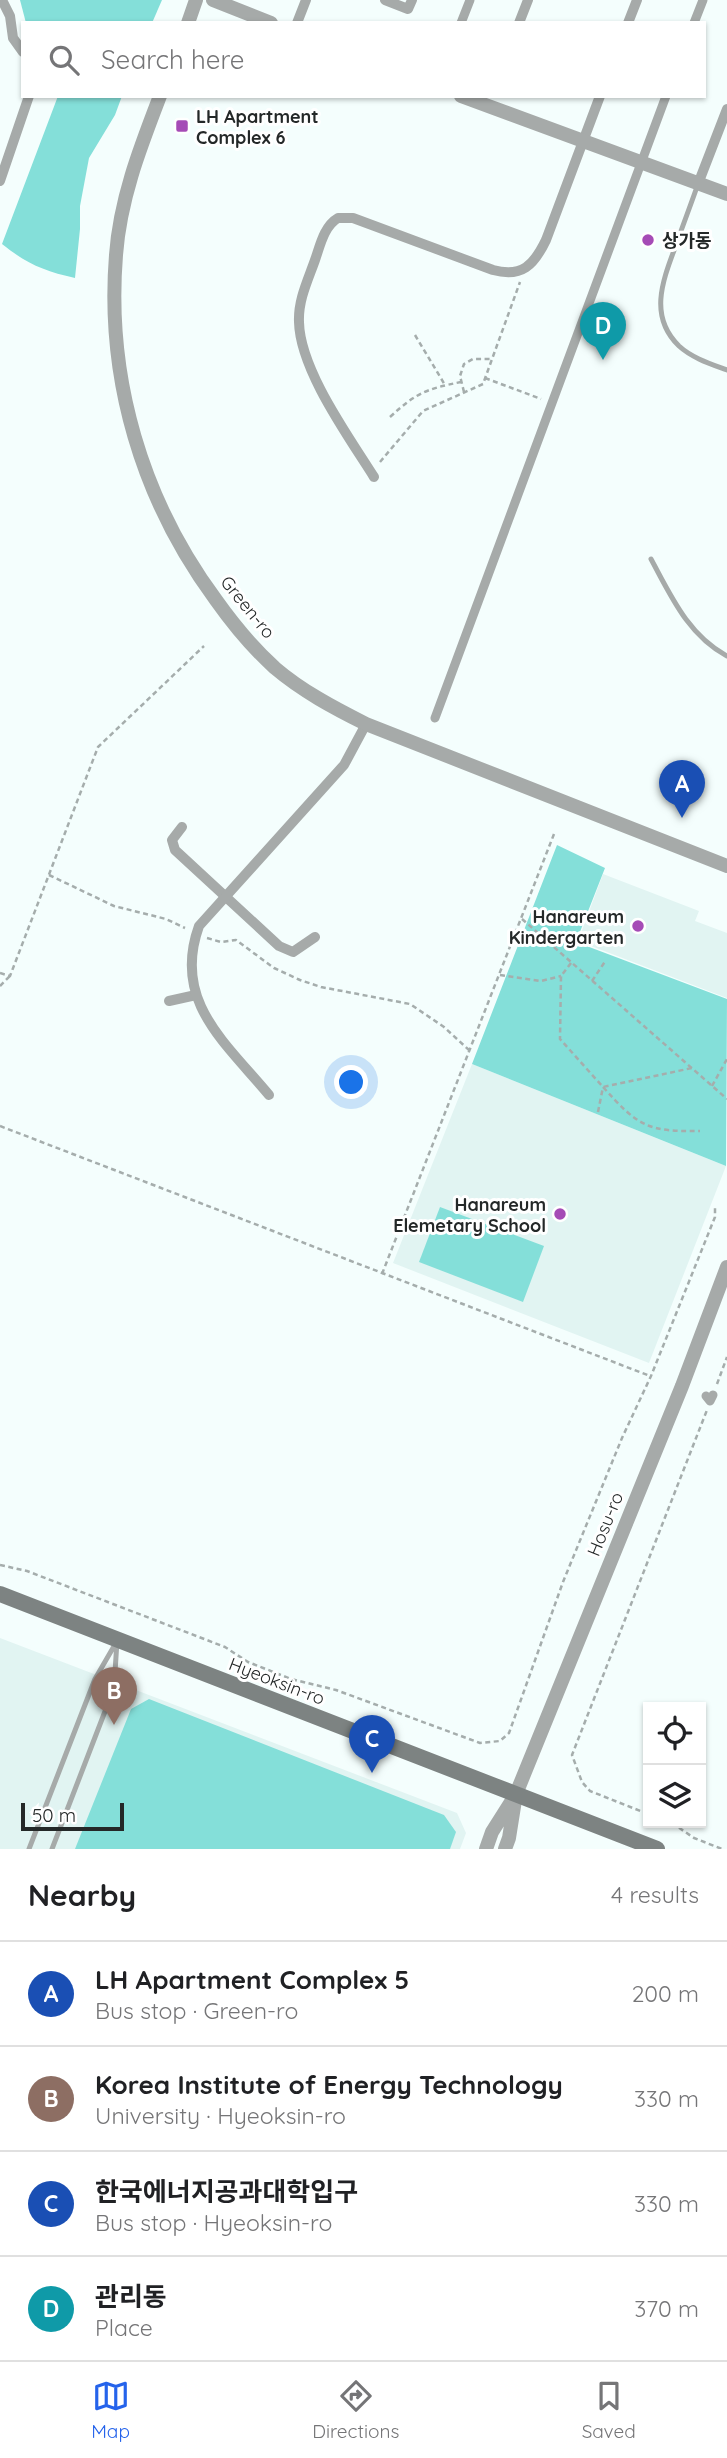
<!DOCTYPE html>
<html lang="en">
<head>
<meta charset="utf-8">
<style>
	:root { --surface:#fff; --page:#f6f6f6; --text:#202124; --muted:#757577; --line:#e0e0e0; --accent:#2563eb }
	body { margin:0; font-family:Quicksand,"Noto Sans KR",sans-serif; background:var(--page); color:var(--text) }
	.controls { position:absolute; right:21px; bottom:21px; display:grid; overflow:hidden; border-radius:0px; box-shadow:0 2px 5px #0004 }
	.controls button { width:63px; height:63px; display:grid; place-items:center; padding:0; border:0; border-bottom:2px solid var(--line); background:var(--surface); color:var(--text); font:35px sans-serif }
	.scale { position:absolute; left:21px; bottom:18px; width:103px; box-sizing:border-box; padding-left:7px; border:4px solid #242828; border-top:0; font-size:19px; line-height:24px; white-space:nowrap; color:#242828; -webkit-text-stroke:5px #fff; paint-order:stroke }
	.you { position:absolute; left:352px; top:1083px; width:24px; height:24px; margin:-18px; border:5px solid #fff; border-radius:50%; background:#1a73e8; box-shadow:0 0 0 10px #1a73e833 }
	.badge { display:grid; place-items:center; width:46px; height:46px; border-radius:50%; background:var(--accent); color:#fff; font-size:23px; font-weight:700 }
	.pin { position:absolute; translate:-50% -58px; filter:drop-shadow(0 2px 4px #0008) }
	.pin::after { content:''; position:absolute; top:37px; width:24px; height:21px; background:inherit; clip-path:polygon(0 0,100% 0,50% 100%) }
	.list { margin:0; padding:0; list-style:none }
	h2 { display:flex; justify-content:space-between; align-items:center; height:91px; margin:0; padding:0 28px; font-size:30px }
	h2 small { font-size:23px; font-weight:400; color:var(--muted) }
	.list li { display:grid; grid-template-columns:46px 1fr auto; gap:21px; align-items:center; box-sizing:border-box; height:105px; padding:0 28px; border-top:2px solid var(--line) }
	.list b { display:block; font-size:26px; white-space:nowrap }
	.list p { margin:0; font-size:23px; white-space:nowrap; color:var(--muted) }
	.list em { font-size:23px; font-style:normal; color:var(--muted) }
	.icon { flex:none; width:38px; height:38px; fill:none; stroke:currentColor; stroke-width:2; stroke-linecap:round; stroke-linejoin:round }
	.map { position:relative; flex:none; width:727px; height:1849px; overflow:hidden }
	.search { position:absolute; background:var(--surface); box-shadow:0 2px 5px #0004; left:21px; right:21px; top:21px; height:77px; display:flex; align-items:center; gap:18px; box-sizing:border-box; padding:0 24px; border-radius:0px; color:var(--muted); font-size:26px }
	.sheet { height:511px; background:var(--surface) }
	nav { display:flex; justify-content:space-around; align-items:center; box-sizing:border-box; height:98px; border-top:2px solid var(--line); background:var(--surface); font-size:19px; color:var(--muted) }
	nav a { display:grid; justify-items:center; gap:4px }
	nav .on { color:var(--accent) }
	.map>svg:first-child { display:block }
	.built { fill:#e1f4f2 }
	.green { fill:#84dfd9 }
	.lines { fill:none; stroke-linecap:round; stroke-linejoin:round }
	.path { stroke:#a5adac; stroke-width:2.5; stroke-dasharray:5 3.5; stroke-linecap:butt }
	.service { stroke:#a6aaa9; stroke-width:5 }
	.pedestrian { stroke:#a6aaa9; stroke-width:9 }
	.minor { stroke:#a6aaa9; stroke-width:10 }
	.tertiary { stroke:#a6aaa9; stroke-width:14 }
	.secondary { stroke:#7d8382; stroke-width:16 }
	.poi-dot { fill:#a54bb6; stroke:#fff; stroke-width:2.5 }
	.labels { text-anchor:middle; dominant-baseline:central; stroke-width:6; stroke-linejoin:round; paint-order:stroke }
	.poi-label { font-size:18px; font-weight:bold; fill:#242828; stroke:#fff; text-anchor:start }
	.street-label { font-size:18px; fill:#242828; stroke:#fff }
</style>
</head>
<body>
<div class="map">
<svg width="727" height="1849" viewBox="0 0 727 1849">
	<rect width="100%" height="100%" fill="#f4fefd"/>
	<g class="built">
		<path d="M603,874l96,37 -4,10 32,12v65l-149,-57z"/>
		<path d="M472,1064l254,102 -77,197 -256,-100z"/>
		<path d="M0,1638l457,175 9,20 -6,16h-460z"/>
	</g>
	<g class="green">
		<path d="M20,0h142l-10,23h-126z"/>
		<path d="M58,96h64l-7,19 -26,43 -9,48v23l-5,49c-31,-7 -48,-14 -73,-34z"/>
		<path d="M557,845l48,23 -29,74 151,57 -1,167 -254,-102z"/>
		<path d="M440,1207l104,39 -21,56 -104,-40z"/>
		<path d="M149,1699l295,116 12,17 -6,17h-375l56,-140z"/>
	</g>
	<g class="lines">
		<g class="path">
			<path d="M415,335l30,50"/>
			<path d="M485,378l56,21"/>
			<path d="M464,392l-4,-16 4,-12 9,-5h19"/>
			<path d="M390,417c26,-24 36,-28 71,-35"/>
			<path d="M380,462l43,-51 60,-27 37,-102"/>
			<path d="M49,875l65,31 52,13 19,9"/>
			<path d="M522,919l205,180"/>
			<path d="M207,938l14,4 15,-2 38,28 26,12 21,7 89,17 34,23 25,23"/>
			<path d="M571,963l-10,13 -1,63 43,48 89,-19"/>
			<path d="M0,973l10,3 88,-229 106,-101"/>
			<path d="M500,975l41,6 20,-5"/>
			<path d="M592,981l14,-21"/>
			<path d="M0,986l10,-10"/>
			<path d="M712,1086l15,-27"/>
			<path d="M603,1087c35,39 44,45 97,44"/>
			<path d="M598,1112l5,-25"/>
			<path d="M0,1126l650,250"/>
			<path d="M382,1274l172,-440"/>
			<path d="M717,1384l10,-27"/>
			<path d="M0,1565l27,6 198,76 23,15 43,17 45,11 144,53 20,-2 9,-8 54,-151 59,-144 29,-62 64,-159v-10"/>
			<path d="M648,1814l-58,-23 -8,-9 -10,-27 135,-345"/>
			<path d="M672,1823l22,15 28,11"/>
		</g>
		<g class="service">
			<path d="M698,184c-7,20 -15,41 -22,61 -13,35 -28,71 3,101 13,12 32,18 48,24"/>
			<path d="M651,559c20,37 37,76 76,97"/>
			<path d="M29,1849l66,-170 22,-38 -3,47 -62,161"/>
		</g>
		<g class="pedestrian">
			<path d="M461,23l9,-23"/>
			<path d="M694,23l9,-23"/>
			<path d="M435,718l231,-622"/>
			<path d="M706,1396l4,5 3,-6"/>
		</g>
		<g class="minor">
			<path d="M2,0l8,16 3,22 10,14"/>
			<path d="M385,0l23,9 4,-9"/>
			<path d="M297,23l9,-23"/>
			<path d="M519,23l9,-23"/>
			<path d="M628,23l9,-23"/>
			<path d="M0,181l29,-85"/>
			<path d="M698,184l29,-75"/>
			<path d="M374,477c-25,-40 -74,-107 -75,-155 -1,-22 9,-42 16,-62 5,-14 9,-34 23,-42h15l140,52c29,8 41,-5 53,-30l54,-144"/>
			<path d="M182,827l-10,13 3,10 104,96 14,6 22,-15"/>
			<path d="M169,1001l27,-6"/>
			<path d="M269,1095c-44,-53 -97,-94 -70,-169l145,-161 22,-41"/>
		</g>
		<g class="tertiary">
			<path d="M213,0l58,23"/>
			<path d="M188,23l8,-23"/>
			<path d="M160,96c-20,52 -40,103 -44,159 -10,124 26,245 100,345 17,24 37,48 59,68 27,23 59,40 91,56l361,142"/>
			<path d="M461,96l266,98"/>
			<path d="M516,1794l166,-408 45,-119"/>
			<path d="M486,1849l6,-17 24,-38 -7,44 -4,11"/>
		</g>
		<path class="secondary" d="M0,1594l657,255"/>
	</g>
	<g class="poi-dot">
		<rect x="175" y="119" width="14" height="14" rx="3.5"/>
		<circle cx="648" cy="240" r="7"/>
		<circle cx="638" cy="926" r="7"/>
		<circle cx="560" cy="1214" r="7"/>
	</g>
	<g class="labels">
		<g class="poi-label">
			<text x="196" y="116">LH Apartment<tspan x="196" dy="21">Complex 6</tspan></text>
			<text x="662" y="240">상가동</text>
			<text x="624" y="916" text-anchor="end">Hanareum<tspan x="624" dy="21">Kindergarten</tspan></text>
			<text x="546" y="1204" text-anchor="end">Hanareum<tspan x="546" dy="21">Elemetary School</tspan></text>
		</g>
		<g class="street-label">
			<text transform="translate(248 607) rotate(51)">Green-ro</text>
			<text transform="translate(605 1524) rotate(-68)">Hosu-ro</text>
			<text transform="translate(277 1681) rotate(21)">Hyeoksin-ro</text>
		</g>
	</g>
</svg>
<div class="controls">
<button><svg class="icon" aria-label="locate" viewBox="0 0 24 24"><circle cx="12" cy="12" r="6"/><path d="M12 2v4M12 18v4M2 12h4M18 12h4"/></svg></button>
<button><svg class="icon" aria-label="layers" viewBox="0 0 24 24"><path d="M12 4l9 5-9 5-9-5zM3 14l9 5 9-5"/></svg></button>
</div>
<div class="scale">50 m</div>
<div class="you"></div>
<div class="pin badge" style="left:682px;top:818px;background:#1a4fb4">A</div>
<div class="pin badge" style="left:114px;top:1725px;background:#8d6e63">B</div>
<div class="pin badge" style="left:372px;top:1773px;background:#1a4fb4">C</div>
<div class="pin badge" style="left:603px;top:360px;background:#0f9aa8">D</div>
<div class="search"><svg class="icon" aria-label="search" viewBox="0 0 24 24"><circle cx="10" cy="10" r="6"/><path d="M15 15l6 6"/></svg>Search here</div>
</div>
<section class="sheet">
<h2>Nearby<small>4 results</small></h2>
<ul class="list">
<li><span class="badge" style="background:#1a4fb4">A</span><div><b>LH Apartment Complex 5</b><p>Bus stop · Green-ro</p></div><em>200 m</em></li>
<li><span class="badge" style="background:#8d6e63">B</span><div><b>Korea Institute of Energy Technology</b><p>University · Hyeoksin-ro</p></div><em>330 m</em></li>
<li><span class="badge" style="background:#1a4fb4">C</span><div><b>한국에너지공과대학입구</b><p>Bus stop · Hyeoksin-ro</p></div><em>330 m</em></li>
<li><span class="badge" style="background:#0f9aa8">D</span><div><b>관리동</b><p>Place</p></div><em>370 m</em></li>
</ul>
</section>
<nav>
<a class="on"><svg class="icon" aria-label="map" viewBox="0 0 24 24"><path d="M3 6l6-2 6 2 6-2v14l-6 2-6-2-6 2zM9 4v14M15 6v14"/></svg>Map</a>
<a><svg class="icon" aria-label="directions" viewBox="0 0 24 24"><path d="M12 3l9 9-9 9-9-9zM9 14v-3h6M13 9l2 2-2 2"/></svg>Directions</a>
<a><svg class="icon" aria-label="saved" viewBox="0 0 24 24"><path d="M7 4h10v16l-5-4-5 4z"/></svg>Saved</a>
</nav>
</body>
</html>
